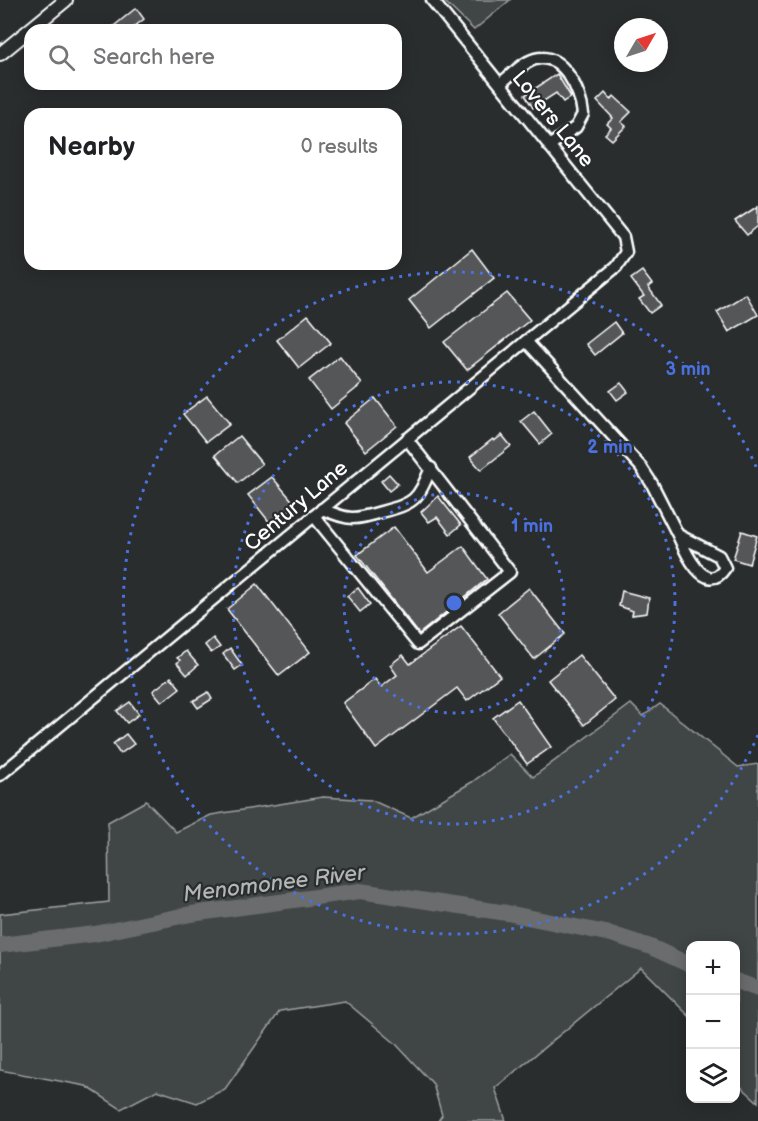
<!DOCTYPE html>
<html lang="en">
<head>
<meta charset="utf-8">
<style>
	:root { --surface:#fff; --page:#f6f6f6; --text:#202124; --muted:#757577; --line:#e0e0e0 }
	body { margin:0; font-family:"Balsamiq Sans",sans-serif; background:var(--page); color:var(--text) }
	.controls { position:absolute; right:18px; bottom:18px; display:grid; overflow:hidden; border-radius:12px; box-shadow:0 3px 15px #0003 }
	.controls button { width:54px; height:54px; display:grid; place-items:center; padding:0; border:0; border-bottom:2px solid var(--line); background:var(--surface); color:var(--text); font:30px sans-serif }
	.compass { position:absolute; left:614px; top:18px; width:54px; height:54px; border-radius:50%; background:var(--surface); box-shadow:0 3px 15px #0003; rotate:51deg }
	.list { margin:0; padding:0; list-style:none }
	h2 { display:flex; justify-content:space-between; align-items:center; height:78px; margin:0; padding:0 24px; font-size:26px }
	h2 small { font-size:20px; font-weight:400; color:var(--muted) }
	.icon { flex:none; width:33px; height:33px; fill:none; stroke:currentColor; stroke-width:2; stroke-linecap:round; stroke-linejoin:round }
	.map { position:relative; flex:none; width:758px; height:1121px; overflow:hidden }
	.search { position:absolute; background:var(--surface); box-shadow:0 3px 15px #0003; left:24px; top:24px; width:378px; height:66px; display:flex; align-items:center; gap:15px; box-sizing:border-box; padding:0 21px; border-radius:18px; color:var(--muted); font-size:22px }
	.panel { position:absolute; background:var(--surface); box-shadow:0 3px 15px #0003; left:24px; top:108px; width:378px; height:162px; border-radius:18px }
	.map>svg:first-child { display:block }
	.green { fill:#414445; stroke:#a0a2a2; stroke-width:1.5 }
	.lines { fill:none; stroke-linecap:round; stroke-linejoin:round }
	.river { stroke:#6a6c6d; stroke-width:16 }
	.building { fill:#555758; stroke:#fff; stroke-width:1.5 }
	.minor-casing { stroke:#fff; stroke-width:15 }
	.major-casing { stroke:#fff; stroke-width:16 }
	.minor { stroke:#2a2d2e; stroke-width:10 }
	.major { stroke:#2a2d2e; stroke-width:12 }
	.ring { fill:none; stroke:#4a71e0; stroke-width:3; stroke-dasharray:3 6 }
	.labels { text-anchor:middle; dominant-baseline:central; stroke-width:4.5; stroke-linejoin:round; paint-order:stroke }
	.street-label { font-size:21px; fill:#fff; stroke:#2a2d2e }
	.water-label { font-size:22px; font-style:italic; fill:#b4b6b6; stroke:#2a2d2e }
	.centre { fill:#4a71e0; stroke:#2a2d2e; stroke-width:3 }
	.ring-label { font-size:18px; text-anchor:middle; font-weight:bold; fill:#4a71e0; stroke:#2a2d2e; stroke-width:4.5; stroke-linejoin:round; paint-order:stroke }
</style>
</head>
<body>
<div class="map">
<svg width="758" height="1121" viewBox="0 0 758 1121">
	<rect width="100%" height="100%" fill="#2a2d2e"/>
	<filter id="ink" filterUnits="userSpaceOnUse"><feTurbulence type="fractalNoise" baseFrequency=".0167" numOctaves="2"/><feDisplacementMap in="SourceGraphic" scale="12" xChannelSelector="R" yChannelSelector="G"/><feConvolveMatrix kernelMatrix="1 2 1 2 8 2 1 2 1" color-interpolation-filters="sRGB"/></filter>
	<g filter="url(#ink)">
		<g class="green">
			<path d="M443,0h67l-36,30z"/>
			<path d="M631,704l12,12 17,-12 78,63 20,-3v338l-22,-20v-136h-46v71l-49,-49 -146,120 11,33h-68l4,-6 -9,-31 -38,-41 -50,-42 -65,10 -55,78 -28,14 -40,-13 -36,19 -35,-23 -86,-16v-156l109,-12 -1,-80 38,-21 30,31 35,-17 112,-18 48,3 40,18 61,-36 38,-28 23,23z"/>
		</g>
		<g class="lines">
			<g class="river">
				<path d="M0,945l95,-11 96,-20 169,-23 147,22 104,21 40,13 39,18"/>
				<path d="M736,981l22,8"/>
			</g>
		</g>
		<g class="building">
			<path d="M136,8l8,11 -14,11h-21z"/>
			<path d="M557,74l14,23 -8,5 -7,-9 -23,15 -8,-13z"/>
			<path d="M605,93l6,7 3,-4 17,16 -10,10 5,4 -14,14 -7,-6 6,-6 -4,-4 6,-6 -16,-17z"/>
			<path d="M758,206v20l-11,9 -12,-14z"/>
			<path d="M472,249l22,29 -63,50 -22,-28z"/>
			<path d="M642,271l10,13 -4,3 13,18 -11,8 -11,-14 5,-3 -13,-17z"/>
			<path d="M507,293l23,27 -63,50 -23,-28z"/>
			<path d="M746,294l12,21 -29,17 -12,-20z"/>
			<path d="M308,315l23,28 -32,25 -22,-28z"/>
			<path d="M614,322l8,11 -27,22 -9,-11z"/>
			<path d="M340,356l22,28 -31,25 -22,-29z"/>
			<path d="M621,383l7,9 -11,8 -7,-9z"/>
			<path d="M207,396l23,28 -24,18 -23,-28z"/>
			<path d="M375,398l22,28 -31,25 -22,-28z"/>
			<path d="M534,411l18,23 -12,10 -19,-23z"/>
			<path d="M502,435l9,11 -30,24 -11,-13 23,-18 1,2z"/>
			<path d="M239,436l23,28 -24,19 -23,-28z"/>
			<path d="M389,474l9,10 -9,7 -8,-10z"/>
			<path d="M272,477l24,28 -25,19 -23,-29z"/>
			<path d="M438,496l23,29 -11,9 -13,-17 -8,5 -8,-10z"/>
			<path d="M394,527l34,45 35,-26 24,33 -68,55 -62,-79z"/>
			<path d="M742,531l15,5 -8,28 -16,-5z"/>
			<path d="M257,584l53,68 -31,24 -52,-67z"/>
			<path d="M358,588l12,16 -10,8 -13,-16z"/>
			<path d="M529,588l36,46 -31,25 -36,-46z"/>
			<path d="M622,591l27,7 -2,15 -15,2 1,-4 -14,-5z"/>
			<path d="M461,626l39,50 -33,25 -10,-13 -81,61 -33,-46 32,-24 6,8 16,-12 -7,-10 13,-10 7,9z"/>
			<path d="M213,638l7,9 -9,6 -6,-8z"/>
			<path d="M230,648l12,17 -7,5 -12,-16z"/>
			<path d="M186,651l12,14 -11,10 -10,-12 3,-3 -3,-2z"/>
			<path d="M579,655l36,45 -31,25 -36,-45z"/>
			<path d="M171,677l9,11 -18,14 -9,-11z"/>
			<path d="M208,692l4,7 -14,9 -5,-7z"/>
			<path d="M518,700l33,47 -24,17 -34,-46z"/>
			<path d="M130,702l9,12 -12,9 -10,-12z"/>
			<path d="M126,734l8,10 -14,10 -7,-10z"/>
		</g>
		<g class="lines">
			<defs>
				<g id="minor">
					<path d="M500,84c10,-8 22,-21 35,-25 28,-8 46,33 48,55l-7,13 -27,19"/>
					<path d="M526,341l115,126 11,17 26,51 41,21 6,12c-20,30 -41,-19 -47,-33"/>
					<path d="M322,509c28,12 32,11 59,3 34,-9 36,-11 50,-44"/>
					<path d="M314,516l104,128 92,-72 -103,-133"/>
					<path d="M0,775l616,-508 10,-15 -3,-15 -191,-237"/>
				</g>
				<path id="major" d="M0,54l66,-54"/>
			</defs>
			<use href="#minor" class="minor-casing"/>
			<use href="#major" class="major-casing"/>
			<use href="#minor" class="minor"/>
			<use href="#major" class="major"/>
		</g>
	</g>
	<g class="ring">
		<circle cx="454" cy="603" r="110"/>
		<circle cx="454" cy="603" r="221"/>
		<path d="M758 735A331 331 0 1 1 758 471"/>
	</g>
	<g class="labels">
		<g class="street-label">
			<text transform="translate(553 119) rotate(51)">Lovers Lane</text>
			<text transform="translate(296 506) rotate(-40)">Century Lane</text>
		</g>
		<g class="water-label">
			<text transform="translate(274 884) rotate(-7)">Menomonee River</text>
		</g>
	</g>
	<circle cx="454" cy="603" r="9" class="centre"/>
	<g class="ring-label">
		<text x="688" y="375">3 min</text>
		<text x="610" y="453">2 min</text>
		<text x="532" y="532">1 min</text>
	</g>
</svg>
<div class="controls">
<button>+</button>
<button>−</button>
<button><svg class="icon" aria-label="layers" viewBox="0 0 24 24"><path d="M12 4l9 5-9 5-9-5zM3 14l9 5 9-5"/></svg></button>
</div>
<svg class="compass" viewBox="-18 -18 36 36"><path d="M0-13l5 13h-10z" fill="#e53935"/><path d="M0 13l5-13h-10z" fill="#757577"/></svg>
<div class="search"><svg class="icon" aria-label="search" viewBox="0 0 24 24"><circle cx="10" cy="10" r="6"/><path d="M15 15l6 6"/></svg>Search here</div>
<section class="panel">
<h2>Nearby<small>0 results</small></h2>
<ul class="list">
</ul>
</section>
</div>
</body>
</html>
